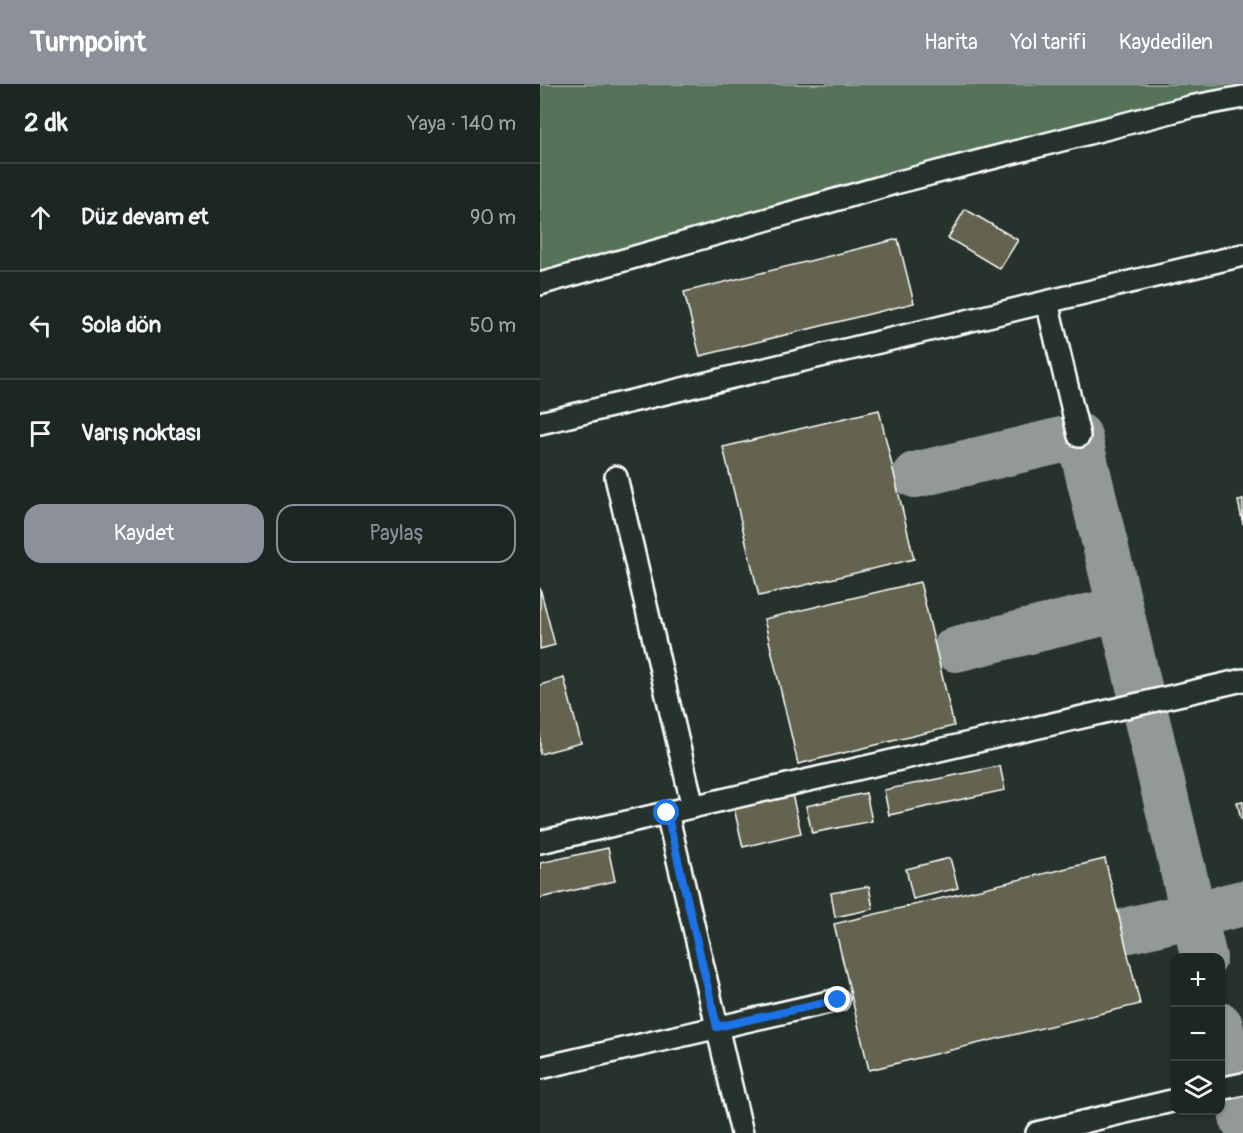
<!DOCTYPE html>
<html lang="tr">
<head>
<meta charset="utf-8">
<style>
	:root { --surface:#1c2622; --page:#252e2a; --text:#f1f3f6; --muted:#a0a5a5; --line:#3a4340; --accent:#8c9099 }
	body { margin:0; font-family:Pangolin,sans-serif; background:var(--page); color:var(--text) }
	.controls { position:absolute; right:18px; bottom:18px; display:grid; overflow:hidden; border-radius:12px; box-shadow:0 2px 4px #0004 }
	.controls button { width:54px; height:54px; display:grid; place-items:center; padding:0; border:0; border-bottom:2px solid var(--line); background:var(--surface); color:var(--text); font:30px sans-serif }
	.stop { position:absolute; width:18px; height:18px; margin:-14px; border:4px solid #1a73e8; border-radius:50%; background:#fff }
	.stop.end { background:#1a73e8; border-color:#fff; box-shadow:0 2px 6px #0008 }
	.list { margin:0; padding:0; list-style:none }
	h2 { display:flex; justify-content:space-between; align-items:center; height:78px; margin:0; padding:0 24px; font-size:26px }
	h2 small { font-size:20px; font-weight:400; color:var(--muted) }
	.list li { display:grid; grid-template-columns:39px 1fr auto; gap:18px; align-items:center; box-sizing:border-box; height:108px; padding:0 24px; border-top:2px solid var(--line) }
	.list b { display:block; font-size:22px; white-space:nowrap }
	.list em { font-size:20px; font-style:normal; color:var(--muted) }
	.actions { display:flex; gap:12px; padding:18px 24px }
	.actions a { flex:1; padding:14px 0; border:2px solid var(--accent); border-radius:18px; text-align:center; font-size:21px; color:var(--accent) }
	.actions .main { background:var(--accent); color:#fff }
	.icon { flex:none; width:33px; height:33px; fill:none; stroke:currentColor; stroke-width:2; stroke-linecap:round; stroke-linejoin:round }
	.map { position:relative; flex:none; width:703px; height:1049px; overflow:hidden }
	header { display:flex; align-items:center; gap:36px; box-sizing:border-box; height:84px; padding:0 30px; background:var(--accent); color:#fff }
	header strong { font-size:28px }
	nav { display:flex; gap:33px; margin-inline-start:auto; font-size:21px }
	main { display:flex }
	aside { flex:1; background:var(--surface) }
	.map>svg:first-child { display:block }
	.green { fill:#56735a; stroke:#aab9ac; stroke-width:1.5 }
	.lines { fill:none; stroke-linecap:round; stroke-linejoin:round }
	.taxiway { stroke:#929996; stroke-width:46 }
	.building { fill:#64644f; stroke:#fff; stroke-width:1.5 }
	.minor-casing { stroke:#fff; stroke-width:26 }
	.minor { stroke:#26332d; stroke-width:21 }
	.route { stroke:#1a73e8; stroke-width:8 }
</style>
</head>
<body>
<header>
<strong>Turnpoint</strong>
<nav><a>Harita</a><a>Yol tarifi</a><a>Kaydedilen</a></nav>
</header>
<main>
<aside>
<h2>2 dk<small>Yaya · 140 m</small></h2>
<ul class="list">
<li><svg class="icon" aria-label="ahead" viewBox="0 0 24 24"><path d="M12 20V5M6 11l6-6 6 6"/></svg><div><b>Düz devam et</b></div><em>90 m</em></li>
<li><svg class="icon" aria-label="left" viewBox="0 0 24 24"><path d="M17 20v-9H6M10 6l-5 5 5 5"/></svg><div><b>Sola dön</b></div><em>50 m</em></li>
<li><svg class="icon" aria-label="arrive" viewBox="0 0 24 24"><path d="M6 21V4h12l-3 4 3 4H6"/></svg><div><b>Varış noktası</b></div></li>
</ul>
<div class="actions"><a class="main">Kaydet</a><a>Paylaş</a></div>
</aside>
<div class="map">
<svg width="703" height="1049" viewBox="0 0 703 1049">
	<rect width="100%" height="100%" fill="#26332d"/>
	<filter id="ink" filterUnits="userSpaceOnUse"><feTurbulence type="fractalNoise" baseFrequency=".0167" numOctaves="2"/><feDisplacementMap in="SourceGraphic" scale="12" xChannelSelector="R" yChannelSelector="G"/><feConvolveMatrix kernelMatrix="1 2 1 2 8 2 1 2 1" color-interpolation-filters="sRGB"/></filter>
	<g filter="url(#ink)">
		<path class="green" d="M0,0h703v4l-703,186z"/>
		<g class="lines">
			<g class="taxiway">
				<path d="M375,391l164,-39 125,522"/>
				<path d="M416,565l164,-40"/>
				<path d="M589,846l114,-27"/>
				<path d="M680,941l23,95"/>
			</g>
		</g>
		<g class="building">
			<path d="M425,125l53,31 -18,29 -52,-31z"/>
			<path d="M358,155l16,64 -214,53 -16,-64z"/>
			<path d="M339,326l35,149 -155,37 -36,-149z"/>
			<path d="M703,416v24l-5,-23z"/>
			<path d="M380,498l34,144 -156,38 -34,-145z"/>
			<path d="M0,504l15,57 -15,4z"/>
			<path d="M24,594l17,65 -41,11v-69z"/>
			<path d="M460,682l5,24 -116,25 -5,-25z"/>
			<path d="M251,706l10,43 -58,14 -10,-43z"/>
			<path d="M326,709l6,28 -60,12 -6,-27z"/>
			<path d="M703,717v18h-2l-4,-17z"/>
			<path d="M68,764l7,33 -75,17v-35z"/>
			<path d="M410,774l8,30 -45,11 -7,-30z"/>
			<path d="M565,775l35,145 -271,66 -35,-146z"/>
			<path d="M329,802l4,23 -38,8 -4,-24z"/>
		</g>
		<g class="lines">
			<defs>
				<g id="minor">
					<path d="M0,200l355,-101 295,-76 53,-10"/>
					<path d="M507,218l32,134"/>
					<path d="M0,339l703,-168"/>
					<path d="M76,393l77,330"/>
					<path d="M127,729l75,320"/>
					<path d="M0,758l703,-162"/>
					<path d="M0,984l298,-68"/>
					<path d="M680,1005l23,-5"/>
					<path d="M497,1049l139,-33"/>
				</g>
			</defs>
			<use href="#minor" class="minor-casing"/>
			<use href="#minor" class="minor"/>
		</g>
	</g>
	<g class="lines" filter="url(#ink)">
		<path class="route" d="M127,729l50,214 121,-27"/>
	</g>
</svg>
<div class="controls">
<button>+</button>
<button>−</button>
<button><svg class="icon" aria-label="layers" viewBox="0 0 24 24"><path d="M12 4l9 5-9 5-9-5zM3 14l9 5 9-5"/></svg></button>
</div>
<div class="stop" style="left:127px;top:729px"></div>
<div class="stop end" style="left:298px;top:916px"></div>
</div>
</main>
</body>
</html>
